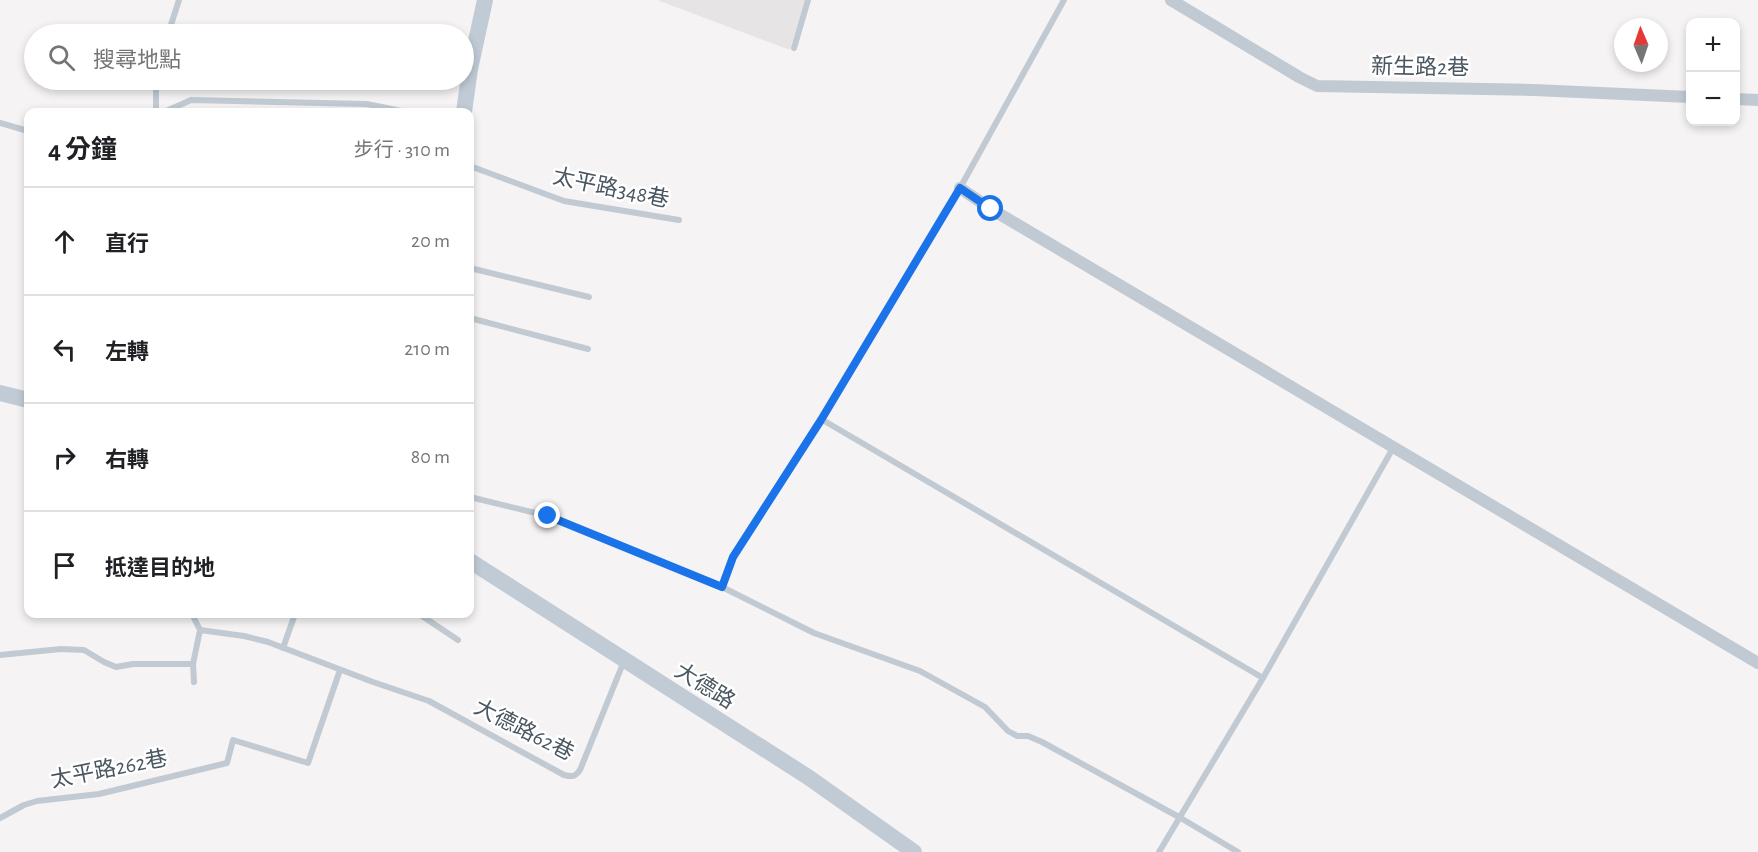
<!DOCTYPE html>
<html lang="zh-TW">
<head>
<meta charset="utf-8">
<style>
	:root { --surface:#fff; --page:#f6f6f6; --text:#202124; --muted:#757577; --line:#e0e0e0 }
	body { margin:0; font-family:"Alegreya Sans","Noto Sans TC",sans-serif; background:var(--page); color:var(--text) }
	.controls { position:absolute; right:18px; top:18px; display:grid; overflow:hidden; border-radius:12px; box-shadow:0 3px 9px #0003 }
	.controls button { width:54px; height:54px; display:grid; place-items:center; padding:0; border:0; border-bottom:2px solid var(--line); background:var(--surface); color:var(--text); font:30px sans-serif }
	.compass { position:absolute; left:1614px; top:18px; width:54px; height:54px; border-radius:50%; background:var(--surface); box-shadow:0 3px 9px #0003; rotate:358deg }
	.stop { position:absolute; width:18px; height:18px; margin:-14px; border:4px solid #1a73e8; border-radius:50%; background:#fff }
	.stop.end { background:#1a73e8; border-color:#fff; box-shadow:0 2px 6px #0008 }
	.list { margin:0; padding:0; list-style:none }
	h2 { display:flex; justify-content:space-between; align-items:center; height:78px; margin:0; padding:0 24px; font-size:26px }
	h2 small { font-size:20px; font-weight:400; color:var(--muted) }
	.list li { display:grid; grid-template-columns:39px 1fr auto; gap:18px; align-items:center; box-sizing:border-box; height:108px; padding:0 24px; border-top:2px solid var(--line) }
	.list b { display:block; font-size:22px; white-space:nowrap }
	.list em { font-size:20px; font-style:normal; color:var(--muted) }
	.icon { flex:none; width:33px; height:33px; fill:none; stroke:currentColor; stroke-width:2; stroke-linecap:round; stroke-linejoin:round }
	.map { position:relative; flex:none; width:1758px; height:852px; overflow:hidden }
	.search { position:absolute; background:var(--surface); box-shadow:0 3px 9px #0003; left:24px; top:24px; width:450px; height:66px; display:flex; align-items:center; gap:15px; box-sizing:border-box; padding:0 21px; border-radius:33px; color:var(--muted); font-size:22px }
	.panel { position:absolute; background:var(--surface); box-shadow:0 3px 9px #0003; left:24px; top:108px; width:450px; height:510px; border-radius:12px }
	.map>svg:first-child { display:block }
	.education { fill:#e6e4e5 }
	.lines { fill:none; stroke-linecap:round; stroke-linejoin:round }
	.lane { stroke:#c1cad2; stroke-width:6 }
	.street { stroke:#c1cad2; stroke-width:12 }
	.secondary { stroke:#c1cbd6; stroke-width:16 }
	.route { stroke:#1a73e8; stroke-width:8 }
	.labels { text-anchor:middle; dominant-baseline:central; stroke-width:5; stroke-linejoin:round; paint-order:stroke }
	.street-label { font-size:22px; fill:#4a5661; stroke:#fff }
</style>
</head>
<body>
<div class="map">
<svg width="1758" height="852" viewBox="0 0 1758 852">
	<rect width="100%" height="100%" fill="#f5f3f3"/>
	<path class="education" d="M657,0h148l-15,50z"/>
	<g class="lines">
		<g class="lane">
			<path d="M168,34l11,-34"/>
			<path d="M794,48l14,-48"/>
			<path d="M156,80v32"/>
			<path d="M164,112l27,-12 176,4 39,8"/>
			<path d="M0,123l28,8"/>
			<path d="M470,166l94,35 115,19"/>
			<path d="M470,268l119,29"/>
			<path d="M470,318l118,31"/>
			<path d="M821,419l442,259"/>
			<path d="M470,497l78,19 174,71 92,46 106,38 65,36 23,24 9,5h11l14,6 137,75 59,35"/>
			<path d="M722,587l11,-30 88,-138 139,-231 104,-188"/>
			<path d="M192,614l8,16 -7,34 1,18"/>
			<path d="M419,614l39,26"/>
			<path d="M200,630l44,6 24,6 105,40 56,19 135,74c8,2 11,2 16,-5l44,-109"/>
			<path d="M283,648l12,-34"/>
			<path d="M0,655l61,-6 23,1 20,12 12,5 17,-3h60"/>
			<path d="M0,818l24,-13 13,-4 62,-7 128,-31 6,-23 75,23 32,-93"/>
			<path d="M1159,852l104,-174 130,-230"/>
		</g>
		<g class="street">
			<path d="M1171,0l128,77 18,9 217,4 156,7"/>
			<path d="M1736,99l22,1"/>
			<path d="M960,188l31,21 767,454"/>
		</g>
		<g class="secondary">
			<path d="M464,112l6,-43 15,-69"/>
			<path d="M0,393l28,7"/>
			<path d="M470,561l338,216 106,75"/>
		</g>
	</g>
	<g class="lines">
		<path class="route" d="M548,516l174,71 11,-30 88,-137 139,-232 31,21"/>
	</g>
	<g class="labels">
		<g class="street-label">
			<text transform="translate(1420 67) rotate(1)">新生路2巷</text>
			<text transform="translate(611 188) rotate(12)">太平路348巷</text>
			<text transform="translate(705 686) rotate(32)">大德路</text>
			<text transform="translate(524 730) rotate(27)">大德路62巷</text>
			<text transform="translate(109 769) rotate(-11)">太平路262巷</text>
		</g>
	</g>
</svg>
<div class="controls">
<button>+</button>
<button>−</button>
</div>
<svg class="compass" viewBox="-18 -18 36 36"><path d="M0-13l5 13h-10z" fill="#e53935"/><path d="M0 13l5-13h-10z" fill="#757577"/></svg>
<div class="stop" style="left:991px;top:209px"></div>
<div class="stop end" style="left:548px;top:516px"></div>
<div class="search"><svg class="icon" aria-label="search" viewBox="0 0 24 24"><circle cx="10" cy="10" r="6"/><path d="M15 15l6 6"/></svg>搜尋地點</div>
<section class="panel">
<h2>4 分鐘<small>步行 · 310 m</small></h2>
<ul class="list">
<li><svg class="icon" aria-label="ahead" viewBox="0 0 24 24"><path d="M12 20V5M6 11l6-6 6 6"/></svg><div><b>直行</b></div><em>20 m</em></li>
<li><svg class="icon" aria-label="left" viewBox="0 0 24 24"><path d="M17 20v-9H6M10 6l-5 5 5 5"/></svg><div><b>左轉</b></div><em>210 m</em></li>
<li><svg class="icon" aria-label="right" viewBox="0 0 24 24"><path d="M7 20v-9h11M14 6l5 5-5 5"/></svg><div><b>右轉</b></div><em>80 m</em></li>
<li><svg class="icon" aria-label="arrive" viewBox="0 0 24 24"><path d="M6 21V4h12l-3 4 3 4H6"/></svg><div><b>抵達目的地</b></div></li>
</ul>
</section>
</div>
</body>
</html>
